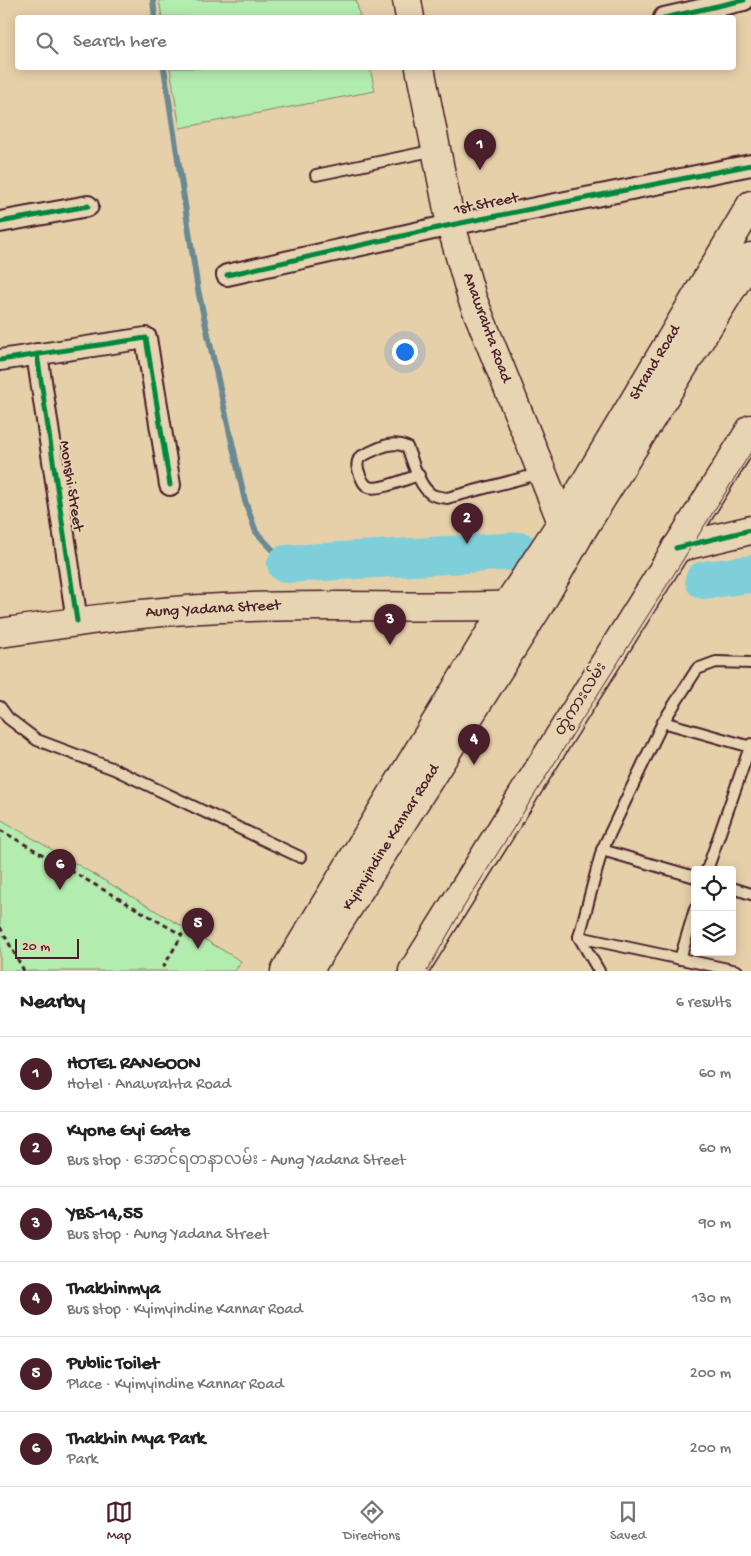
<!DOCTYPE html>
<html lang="en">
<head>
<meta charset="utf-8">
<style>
	:root { --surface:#fff; --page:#f2f2f2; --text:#222; --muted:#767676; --line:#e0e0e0; --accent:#4a1f2b }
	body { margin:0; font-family:"Gochi Hand","Noto Sans Myanmar",sans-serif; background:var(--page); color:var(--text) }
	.controls { position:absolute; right:15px; bottom:15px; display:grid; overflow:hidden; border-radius:5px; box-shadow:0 2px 12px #0003 }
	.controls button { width:45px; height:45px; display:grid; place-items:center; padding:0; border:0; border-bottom:1px solid var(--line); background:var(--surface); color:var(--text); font:25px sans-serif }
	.scale { position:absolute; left:15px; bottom:12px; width:64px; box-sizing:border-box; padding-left:5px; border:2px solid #4a1f2b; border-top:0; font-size:14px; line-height:18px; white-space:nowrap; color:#4a1f2b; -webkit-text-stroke:4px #e7d4b2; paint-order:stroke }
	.you { position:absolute; left:404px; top:351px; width:18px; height:18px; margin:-12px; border:4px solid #fff; border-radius:50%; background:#1a73e8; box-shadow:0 0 0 8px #1a73e833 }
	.badge { display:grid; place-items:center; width:32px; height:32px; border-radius:50%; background:var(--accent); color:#fff; font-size:16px; font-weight:700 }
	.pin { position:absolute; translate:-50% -41px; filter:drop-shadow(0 1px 2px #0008) }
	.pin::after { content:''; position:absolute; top:26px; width:18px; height:15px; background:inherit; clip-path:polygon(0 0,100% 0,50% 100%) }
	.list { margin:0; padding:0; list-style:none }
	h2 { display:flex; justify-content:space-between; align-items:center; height:65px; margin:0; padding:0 20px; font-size:21px }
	h2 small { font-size:16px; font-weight:400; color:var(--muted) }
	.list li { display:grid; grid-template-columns:32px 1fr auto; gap:15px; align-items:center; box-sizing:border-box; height:75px; padding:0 20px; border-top:1px solid var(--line) }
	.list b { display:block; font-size:19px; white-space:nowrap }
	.list p { margin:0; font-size:16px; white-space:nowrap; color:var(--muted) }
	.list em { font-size:16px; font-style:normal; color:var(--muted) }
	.icon { flex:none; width:28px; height:28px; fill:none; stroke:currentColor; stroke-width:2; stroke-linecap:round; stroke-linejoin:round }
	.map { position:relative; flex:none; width:751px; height:971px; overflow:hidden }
	.search { position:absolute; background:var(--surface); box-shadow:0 2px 12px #0003; left:15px; right:15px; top:15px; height:55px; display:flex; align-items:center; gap:12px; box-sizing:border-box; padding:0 18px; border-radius:5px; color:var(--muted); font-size:19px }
	.sheet { height:515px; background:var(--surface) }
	nav { display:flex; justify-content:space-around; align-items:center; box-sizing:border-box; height:70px; border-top:1px solid var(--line); background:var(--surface); font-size:14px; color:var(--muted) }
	nav a { display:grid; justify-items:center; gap:2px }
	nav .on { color:var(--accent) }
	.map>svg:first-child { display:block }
	.green { fill:#b3ecaf; stroke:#7e866d }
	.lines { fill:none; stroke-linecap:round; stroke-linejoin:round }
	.stream { stroke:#698993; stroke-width:6 }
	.river { stroke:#7ecfd9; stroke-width:38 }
	.lane-casing { stroke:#4a1f2b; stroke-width:14 }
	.street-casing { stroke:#4a1f2b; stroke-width:24 }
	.secondary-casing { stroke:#4a1f2b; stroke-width:31 }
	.primary-casing { stroke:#4a1f2b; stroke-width:31 }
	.path { stroke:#4a1f2b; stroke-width:3; stroke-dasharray:5 4; stroke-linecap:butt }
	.lane { stroke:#e7d4b2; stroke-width:10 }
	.street { stroke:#e7d4b2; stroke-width:20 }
	.secondary { stroke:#e7d4b2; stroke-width:28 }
	.primary { stroke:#e7d4b2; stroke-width:28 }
	.tram { stroke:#4a1f2b; stroke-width:1 }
	.cycleway-casing { stroke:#e7d4b2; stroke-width:8 }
	.cycleway { stroke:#00873e; stroke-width:5 }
	.labels { text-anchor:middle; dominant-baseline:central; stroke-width:4; stroke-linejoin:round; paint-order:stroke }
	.street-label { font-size:16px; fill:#4a1f2b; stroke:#e7d4b2 }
</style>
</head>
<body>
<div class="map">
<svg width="751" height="971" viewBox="0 0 751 971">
	<rect width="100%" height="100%" fill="#e6d0aa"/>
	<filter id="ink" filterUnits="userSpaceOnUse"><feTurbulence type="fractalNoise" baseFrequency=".02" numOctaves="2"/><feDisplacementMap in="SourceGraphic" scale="10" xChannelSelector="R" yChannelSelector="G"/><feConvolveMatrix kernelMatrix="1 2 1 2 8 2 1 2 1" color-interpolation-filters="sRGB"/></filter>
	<g filter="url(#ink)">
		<g class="green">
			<path d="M159,0h197l4,17h-198z"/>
			<path d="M170,68h200l5,23 -195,37z"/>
			<path d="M0,819l241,142 -6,10h-235z"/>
		</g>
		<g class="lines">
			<g class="stream">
				<path d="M153,0l2,18"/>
				<path d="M164,68l34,222 47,211 11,31 30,32"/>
			</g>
			<g class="river">
				<path d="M286,564l234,-13"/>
				<path d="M704,580l47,-6"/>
			</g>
			<defs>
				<g id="lane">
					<path d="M316,175l120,-25"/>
					<path d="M419,475c-11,3 -40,16 -50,12 -5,-2 -7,-7 -9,-12 -3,-7 -4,-12 0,-18 16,-7 30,-18 47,-10 6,14 11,38 24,47 4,3 11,3 16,4l95,-25"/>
					<path d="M0,707l8,11 29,22 77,29 186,88"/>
					<path d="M663,722l34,-53 19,-7 35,1"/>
					<path d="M602,850l93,27"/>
					<path d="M707,870l44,-126"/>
					<path d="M732,888l19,6"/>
					<path d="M579,937l158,34"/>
					<path d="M680,959l15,-50"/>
					<path d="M599,971l-20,-34 23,-87 61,-128 88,25"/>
				</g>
				<g id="street">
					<path d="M664,18l80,-18"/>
					<path d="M0,222l88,-16"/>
					<path d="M227,275l224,-50 300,-60"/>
					<path d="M37,354l40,267"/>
					<path d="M0,360l146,-22 24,147"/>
				</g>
				<g id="secondary">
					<path d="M407,0l3,18"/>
					<path d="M420,68l31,157 21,73 90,224 16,12"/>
					<path d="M676,548l75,-18"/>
					<path d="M413,971l338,-542"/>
				</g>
				<g id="primary">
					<path d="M0,633c74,-11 147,-22 222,-25 99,-5 199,1 299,-3"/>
					<path d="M285,971l222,-366 55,-83 189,-317"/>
					<path d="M308,971l232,-367 39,-69 172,-278"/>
				</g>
			</defs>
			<use href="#lane" class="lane-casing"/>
			<use href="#street" class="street-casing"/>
			<use href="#secondary" class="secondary-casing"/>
			<use href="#primary" class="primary-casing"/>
			<g class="path">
				<path d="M0,830l182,105 -21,36"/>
				<path d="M0,927l24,44"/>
			</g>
			<use href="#lane" class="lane"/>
			<use href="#street" class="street"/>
			<use href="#secondary" class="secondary"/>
			<use href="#primary" class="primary"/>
			<path class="tram" d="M427,971l36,-63 288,-456"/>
			<defs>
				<g id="cycleway">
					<path d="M664,18l80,-18"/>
					<path d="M0,222l88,-16"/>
					<path d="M227,275l224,-50 300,-60"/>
					<path d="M37,354l40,267"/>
					<path d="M0,360l146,-22 24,147"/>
					<path d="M676,548l75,-18"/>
				</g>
			</defs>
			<use href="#cycleway" class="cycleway-casing"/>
			<use href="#cycleway" class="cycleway"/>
		</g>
	</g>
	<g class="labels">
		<g class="street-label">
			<text transform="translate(486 205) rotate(-11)">1st Street</text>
			<text transform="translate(486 328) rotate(70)">Anawrahta Road</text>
			<text transform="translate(656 363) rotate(-59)">Strand Road</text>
			<text transform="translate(70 486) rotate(81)">Monshi Street</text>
			<text transform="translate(213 610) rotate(-3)">Aung Yadana Street</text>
			<text transform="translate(582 700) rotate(-58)">တွဲကားလမ်း</text>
			<text transform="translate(392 838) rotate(-58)">Kyimyindine Kannar Road</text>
		</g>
	</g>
</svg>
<div class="controls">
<button><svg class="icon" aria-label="locate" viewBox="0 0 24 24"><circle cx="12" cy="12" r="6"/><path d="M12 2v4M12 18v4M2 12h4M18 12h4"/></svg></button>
<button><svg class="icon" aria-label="layers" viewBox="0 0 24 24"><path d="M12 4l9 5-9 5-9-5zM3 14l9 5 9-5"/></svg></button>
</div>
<div class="scale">20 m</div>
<div class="you"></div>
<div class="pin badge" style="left:480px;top:170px">1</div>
<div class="pin badge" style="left:467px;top:544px">2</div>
<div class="pin badge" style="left:390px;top:645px">3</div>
<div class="pin badge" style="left:474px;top:765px">4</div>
<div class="pin badge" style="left:198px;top:949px">5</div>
<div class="pin badge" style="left:60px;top:890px">6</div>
<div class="search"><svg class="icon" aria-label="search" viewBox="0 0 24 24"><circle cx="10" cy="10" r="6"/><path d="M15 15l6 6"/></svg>Search here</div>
</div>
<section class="sheet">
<h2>Nearby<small>6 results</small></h2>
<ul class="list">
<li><span class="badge">1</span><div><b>HOTEL RANGOON</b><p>Hotel · Anawrahta Road</p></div><em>60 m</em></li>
<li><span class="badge">2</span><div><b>Kyone Gyi Gate</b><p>Bus stop · အောင်ရတနာလမ်း - Aung Yadana Street</p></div><em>60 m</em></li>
<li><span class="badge">3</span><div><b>YBS-14,55</b><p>Bus stop · Aung Yadana Street</p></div><em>90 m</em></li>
<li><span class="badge">4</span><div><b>Thakhinmya</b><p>Bus stop · Kyimyindine Kannar Road</p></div><em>130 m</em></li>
<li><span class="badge">5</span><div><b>Public Toilet</b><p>Place · Kyimyindine Kannar Road</p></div><em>200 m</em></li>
<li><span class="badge">6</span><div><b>Thakhin Mya Park</b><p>Park</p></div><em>200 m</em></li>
</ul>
</section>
<nav>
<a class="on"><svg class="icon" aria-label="map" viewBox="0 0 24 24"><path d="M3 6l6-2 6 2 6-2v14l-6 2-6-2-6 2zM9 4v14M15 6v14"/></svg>Map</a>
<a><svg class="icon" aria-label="directions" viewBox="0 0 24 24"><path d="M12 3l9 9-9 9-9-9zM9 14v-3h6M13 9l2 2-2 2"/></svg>Directions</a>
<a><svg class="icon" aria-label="saved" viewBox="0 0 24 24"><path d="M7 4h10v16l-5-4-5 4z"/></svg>Saved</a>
</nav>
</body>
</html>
